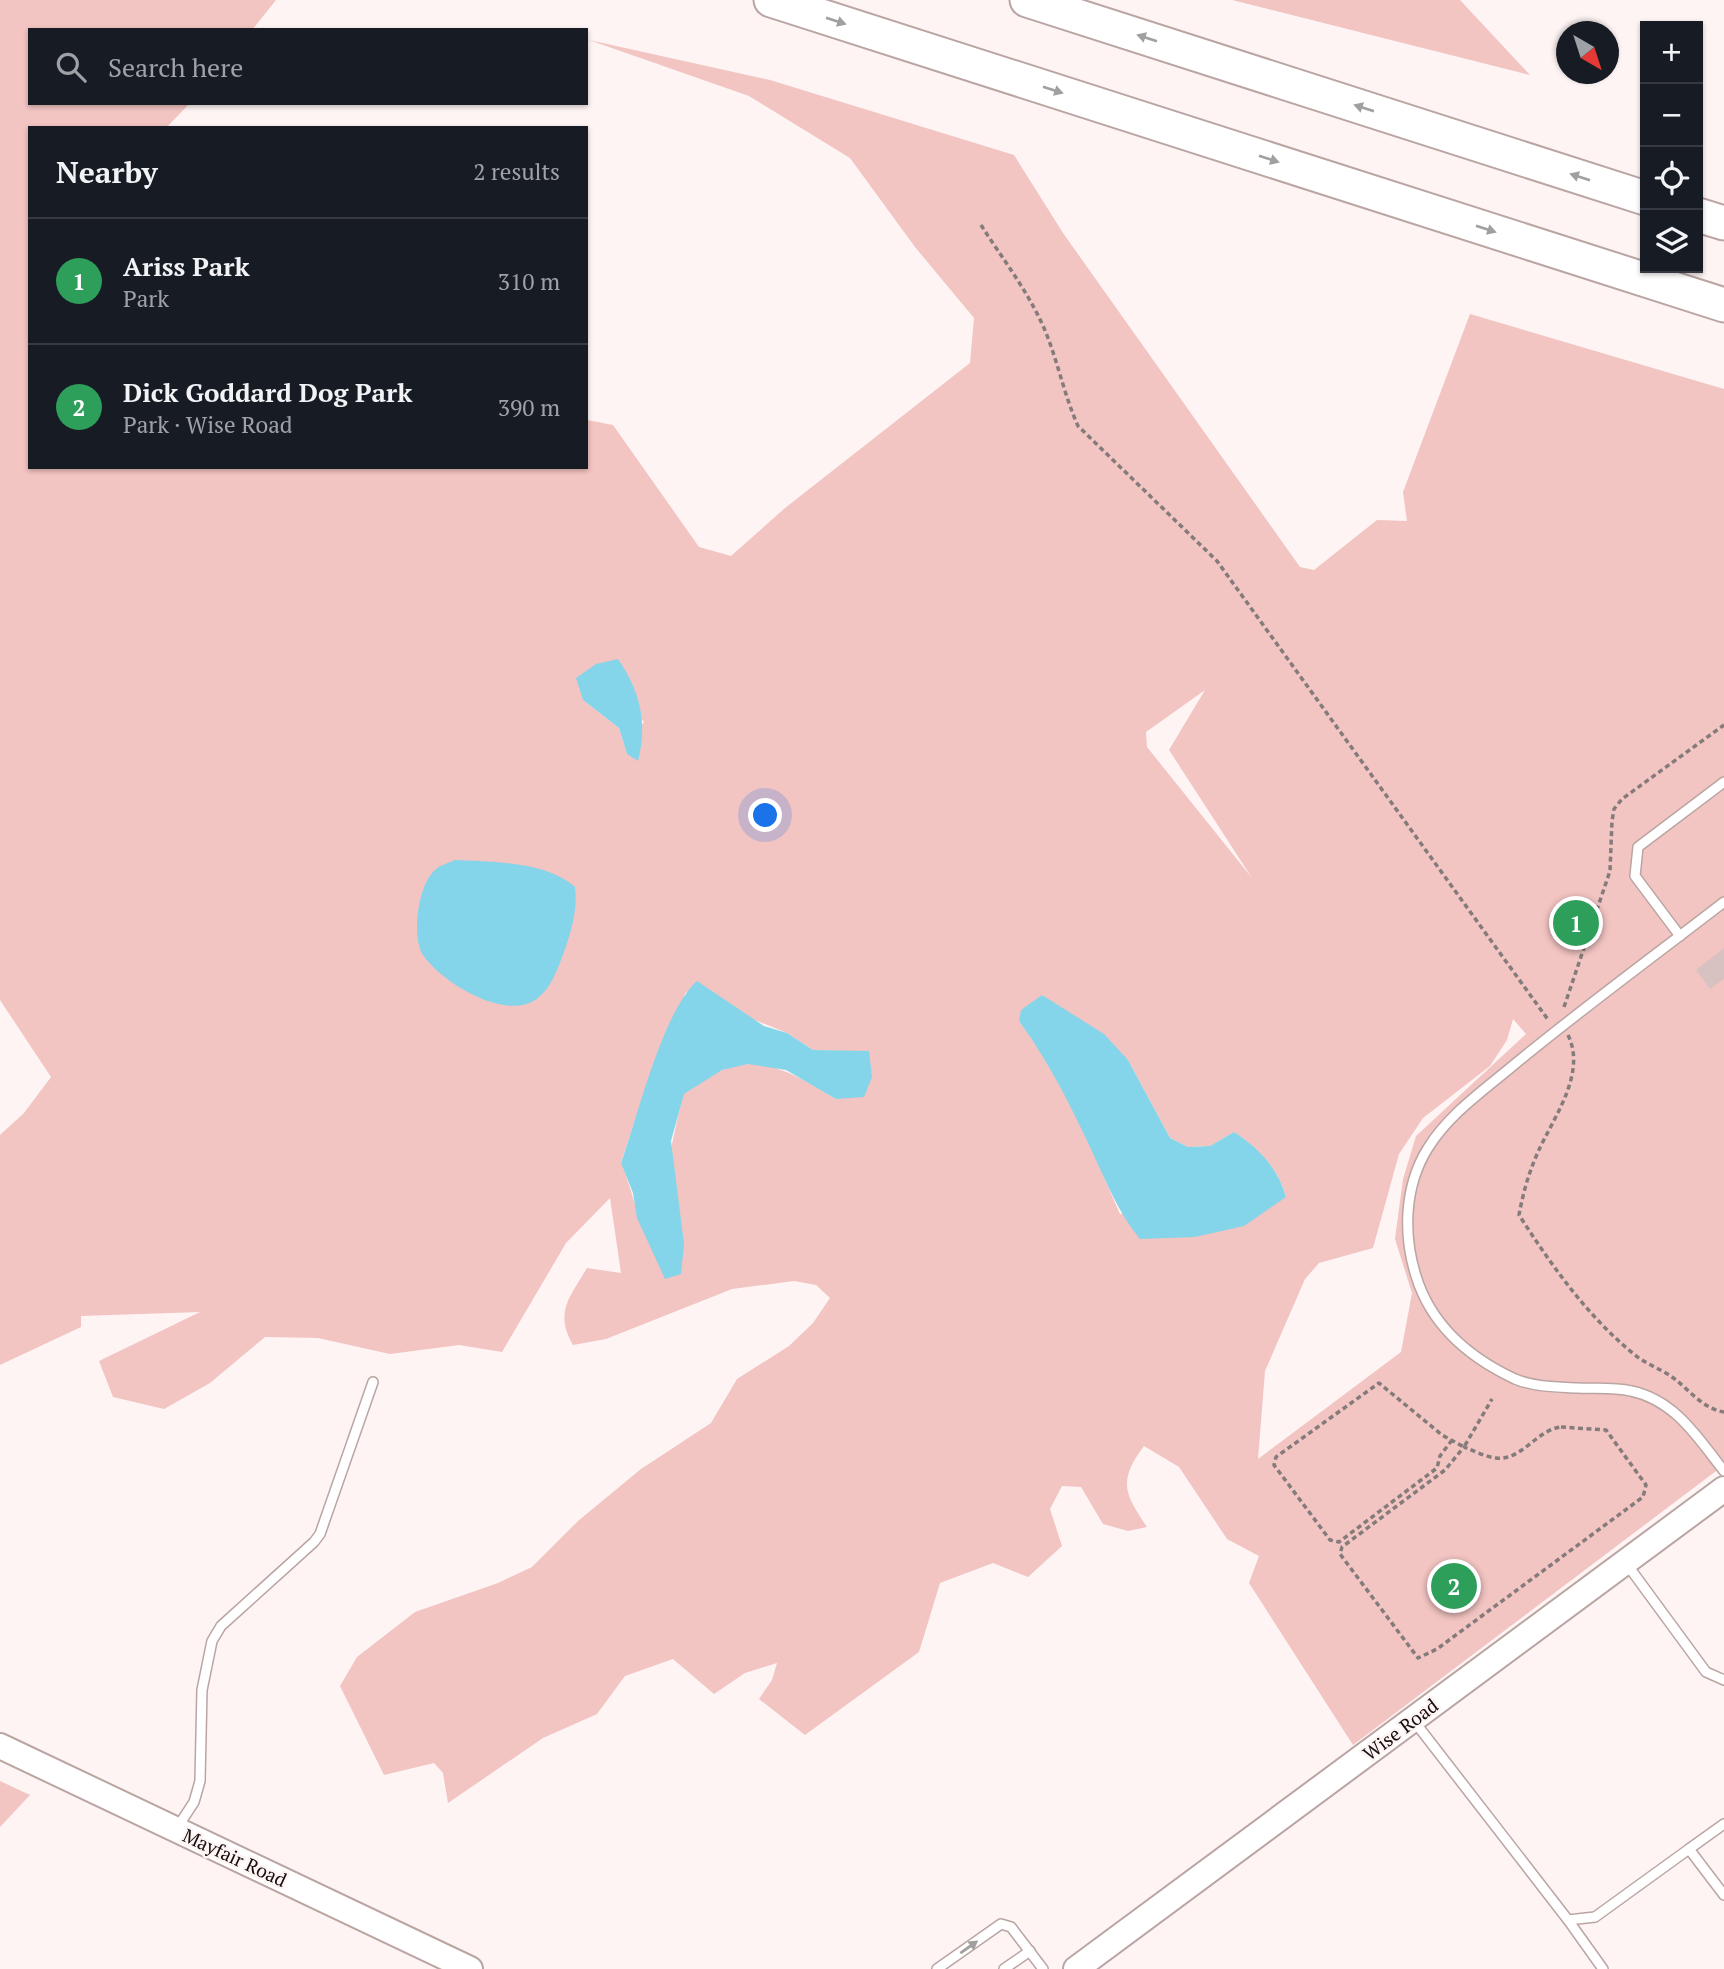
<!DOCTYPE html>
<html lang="en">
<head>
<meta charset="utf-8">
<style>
	:root { --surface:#171b24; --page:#242831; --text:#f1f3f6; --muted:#9ea1a6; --line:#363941; --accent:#408393 }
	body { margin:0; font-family:"PT Serif",serif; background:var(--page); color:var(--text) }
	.controls { position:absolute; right:21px; top:21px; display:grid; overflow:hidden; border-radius:0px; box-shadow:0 2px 5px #0004 }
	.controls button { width:63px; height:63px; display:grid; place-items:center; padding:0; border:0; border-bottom:2px solid var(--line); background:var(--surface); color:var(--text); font:35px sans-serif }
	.compass { position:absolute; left:1556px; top:21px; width:63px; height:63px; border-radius:50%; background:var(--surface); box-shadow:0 2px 5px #0004; rotate:141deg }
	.you { position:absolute; left:766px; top:816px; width:24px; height:24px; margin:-18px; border:5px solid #fff; border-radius:50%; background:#1a73e8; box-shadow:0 0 0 10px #1a73e833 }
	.badge { display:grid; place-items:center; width:46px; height:46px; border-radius:50%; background:var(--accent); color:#fff; font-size:23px; font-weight:700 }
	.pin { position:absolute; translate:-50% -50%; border:4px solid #fff; box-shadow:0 2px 7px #0006 }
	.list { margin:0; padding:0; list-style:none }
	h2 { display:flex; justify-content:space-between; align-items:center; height:91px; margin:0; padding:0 28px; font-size:30px }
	h2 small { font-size:23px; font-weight:400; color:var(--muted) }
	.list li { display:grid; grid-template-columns:46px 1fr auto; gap:21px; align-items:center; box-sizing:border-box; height:126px; padding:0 28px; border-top:2px solid var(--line) }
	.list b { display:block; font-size:26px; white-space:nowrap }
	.list p { margin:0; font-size:23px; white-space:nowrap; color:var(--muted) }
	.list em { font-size:23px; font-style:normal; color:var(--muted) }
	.icon { flex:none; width:38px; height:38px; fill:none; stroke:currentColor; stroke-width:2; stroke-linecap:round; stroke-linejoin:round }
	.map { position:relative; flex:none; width:1724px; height:1969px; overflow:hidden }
	.search { position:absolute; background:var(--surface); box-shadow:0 2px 5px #0004; left:28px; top:28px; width:560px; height:77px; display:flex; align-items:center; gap:18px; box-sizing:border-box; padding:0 24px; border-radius:0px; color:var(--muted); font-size:26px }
	.panel { position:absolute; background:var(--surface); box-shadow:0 2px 5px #0004; left:28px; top:126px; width:560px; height:343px; border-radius:0px }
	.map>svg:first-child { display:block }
	.green { fill:#f2c4c2; fill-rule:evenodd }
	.water { fill:#84d5e9 }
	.building { fill:#d8c2c1 }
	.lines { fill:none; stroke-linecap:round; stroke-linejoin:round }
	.lane-casing { stroke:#baa5a3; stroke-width:12 }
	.secondary-casing { stroke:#baa5a3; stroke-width:28 }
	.highway-casing { stroke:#baa5a3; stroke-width:37 }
	.path { stroke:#847b7b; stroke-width:3.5; stroke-dasharray:5 3.5; stroke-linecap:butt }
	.lane { stroke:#fff; stroke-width:9 }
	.secondary { stroke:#fff; stroke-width:24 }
	.highway { stroke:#fff; stroke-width:33 }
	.oneway { fill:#a19f9f }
	.labels { text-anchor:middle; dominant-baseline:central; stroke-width:5; stroke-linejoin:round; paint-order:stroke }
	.street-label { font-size:19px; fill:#150e0e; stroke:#fef4f4 }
</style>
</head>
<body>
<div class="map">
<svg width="1724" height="1969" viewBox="0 0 1724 1969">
	<rect width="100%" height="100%" fill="#fef4f4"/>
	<g class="green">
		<path d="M0,0h276l-24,30h-222v73h160l-24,25h-136v339h556l1,-47 26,5 86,122 32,9 54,-48 185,-145 4,-45 -59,-71 -65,-89 -101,-62 -160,-56 181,40 244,75 49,78 237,334 14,3 63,-50 30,1 -4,-29 67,-178 254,75v1076l-371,280 -104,-162 10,-27 -32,-17 -48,-72 -35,-21c-26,35 -20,47 3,81l-19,4 -25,-7 -22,-37 -19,-1 -12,23 12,37 -34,31 -35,-14 -53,20 -21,69 -114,83 -46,-36 13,-19 5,-17 -32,10 -31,21 -41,-35 -48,17 -28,38 -54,24 -95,65 -5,-30 -9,-10 -50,12 -44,-89 17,-29 58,-45 83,-29 34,-16 46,-46 63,-52 70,-46 26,-44 52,-33 24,-23 17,-25 -14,-13 -22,-4 -62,8 -126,50 -33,6c-19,-33 -3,-48 14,-77l34,5 -11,-75 -44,45 -64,109 -43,-7 -69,9 -72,-16 -53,-1 -55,46 -46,26 -51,-12 -14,-36 101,-49 -119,4v11l-81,38v-230l24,-22 27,-36 -51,-77zM1205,690l-36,60 83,128 -105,-131 -1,-15zM583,700l61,21 -17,33 -8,-26zM686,992l101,41 26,17 56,2 -33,47c-34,-20 -75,-48 -116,-28 -12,6 -24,16 -37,23l-33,150c-13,-27 -18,-54 -29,-82l35,-104zM1042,995l86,65 42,78 18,9 22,-1 24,-14c25,17 44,36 52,65l-166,17c-28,-65 -58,-135 -101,-193zM1513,1019l13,15 -110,102 -13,43 -8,60 17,54 -11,59 -143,107 7,-88 40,-92 14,-16 54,-15 26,-94 24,-36 67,-52 17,-26z"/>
		<path d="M1232,0h228l70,75z"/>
		<path d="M0,1781l30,14 -30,32z"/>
	</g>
	<g class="water">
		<path d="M618,659c22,32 30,64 20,102l-11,-7 -8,-26 -36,-28 -7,-22 20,-14z"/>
		<path d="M455,860c38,2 91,1 120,27 3,25 -5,49 -14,73 -5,13 -11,28 -22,37 -30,27 -97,-14 -116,-42 -12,-18 -5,-72 13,-86 5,-4 13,-6 19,-9z"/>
		<path d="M697,981l67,45 23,7 26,17 56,1 3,26 -8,20 -28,2 -50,-29 -38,-6 -26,6 -38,24 -13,47 13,103 -3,30 -16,5 -28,-61 -4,-25 -12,-30c17,-47 41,-150 76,-182z"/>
		<path d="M1042,995l62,39 24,26 42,78 18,9 22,-1 24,-14c25,16 44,36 52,65l-42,29 -49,11 -55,2c-18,-22 -28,-44 -40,-70 -23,-51 -48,-103 -81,-148l2,-11z"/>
	</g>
	<path class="building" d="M1724,948v31l-14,10 -14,-19z"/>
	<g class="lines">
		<defs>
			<g id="lane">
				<path d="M1724,902c-70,54 -141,106 -209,162 -31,26 -66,50 -87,84 -24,38 -25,87 -12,128 15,49 54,82 99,103 19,8 43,8 63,9 17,1 36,-1 53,3 44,9 67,47 93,80"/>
				<path d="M1680,936l-45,-60 3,-29 86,-65"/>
				<path d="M1626,1563l80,109 18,8"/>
				<path d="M1414,1721l154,199 27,-3 94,-68 35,46"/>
				<path d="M177,1828l17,-26 6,-21 2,-91 10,-49 9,-15 93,-84 6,-8 53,-152"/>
				<path d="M1689,1849l35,-25"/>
				<path d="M1568,1920l35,49"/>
				<path d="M937,1969l64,-45 10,3 32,42"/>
				<path d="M1004,1969l26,-18"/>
			</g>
			<g id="secondary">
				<path d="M0,1746l470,223"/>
				<path d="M1076,1969l648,-480"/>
			</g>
			<g id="highway">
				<path d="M771,0l953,305"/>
				<path d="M1027,0l618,198"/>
				<path d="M1698,215l26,8"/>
			</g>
		</defs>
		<use href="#lane" class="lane-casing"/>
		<use href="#secondary" class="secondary-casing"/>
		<use href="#highway" class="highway-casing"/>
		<g class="path">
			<path d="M981,225c23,36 52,73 67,113 11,29 17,59 30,88l139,135 332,460"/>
			<path d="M1564,1007l46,-136 2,-50 2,-12 8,-10 102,-74"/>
			<path d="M1568,1035c19,39 -15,83 -30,117 -9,20 -15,41 -19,63 33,51 68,101 116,140 12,10 29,15 41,25 15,12 28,29 48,32"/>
			<path d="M1561,1427l45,3 40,55 -3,12 -206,152 -19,9 -78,-104 2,-7 103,-77 19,-23c10,4 22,10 32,11 26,3 40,-28 65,-31z"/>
			<path d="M1452,1440l-12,16 -3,12 -98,74 -9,-2 -56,-75 2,-8 103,-74 63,52 22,12 28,-48"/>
		</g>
		<use href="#lane" class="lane"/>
		<use href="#secondary" class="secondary"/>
		<use href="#highway" class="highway"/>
	</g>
	<defs><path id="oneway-solid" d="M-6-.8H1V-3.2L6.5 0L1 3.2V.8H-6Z" transform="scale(1.75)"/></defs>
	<g class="oneway">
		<use href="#oneway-solid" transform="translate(836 21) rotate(18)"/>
		<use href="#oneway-solid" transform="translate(1147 38) rotate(-162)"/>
		<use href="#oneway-solid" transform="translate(1053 90) rotate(18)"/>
		<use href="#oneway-solid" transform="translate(1364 108) rotate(-162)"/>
		<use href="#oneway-solid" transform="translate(1269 159) rotate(18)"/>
		<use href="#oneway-solid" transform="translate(1580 177) rotate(-162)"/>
		<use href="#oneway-solid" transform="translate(1486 229) rotate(18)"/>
		<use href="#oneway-solid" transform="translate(969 1947) rotate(-35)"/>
	</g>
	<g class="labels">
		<g class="street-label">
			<text transform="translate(1400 1729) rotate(-37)">Wise Road</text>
			<text transform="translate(235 1857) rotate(25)">Mayfair Road</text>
		</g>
	</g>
</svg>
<div class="controls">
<button>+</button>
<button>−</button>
<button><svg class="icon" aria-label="locate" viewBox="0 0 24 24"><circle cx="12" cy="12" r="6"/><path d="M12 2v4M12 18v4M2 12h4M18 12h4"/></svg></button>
<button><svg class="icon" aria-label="layers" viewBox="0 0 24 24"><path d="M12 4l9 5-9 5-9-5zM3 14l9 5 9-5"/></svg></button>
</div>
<svg class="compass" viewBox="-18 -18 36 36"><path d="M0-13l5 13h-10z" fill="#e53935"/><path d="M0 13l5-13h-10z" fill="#9ea1a6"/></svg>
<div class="you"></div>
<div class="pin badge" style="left:1576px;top:923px;background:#2e9e5b">1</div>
<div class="pin badge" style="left:1454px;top:1586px;background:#2e9e5b">2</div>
<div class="search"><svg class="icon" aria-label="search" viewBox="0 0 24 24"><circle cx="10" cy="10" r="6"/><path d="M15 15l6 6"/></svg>Search here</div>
<section class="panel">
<h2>Nearby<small>2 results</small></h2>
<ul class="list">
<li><span class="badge" style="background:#2e9e5b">1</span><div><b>Ariss Park</b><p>Park</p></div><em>310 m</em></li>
<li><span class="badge" style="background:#2e9e5b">2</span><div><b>Dick Goddard Dog Park</b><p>Park · Wise Road</p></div><em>390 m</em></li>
</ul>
</section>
</div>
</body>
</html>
